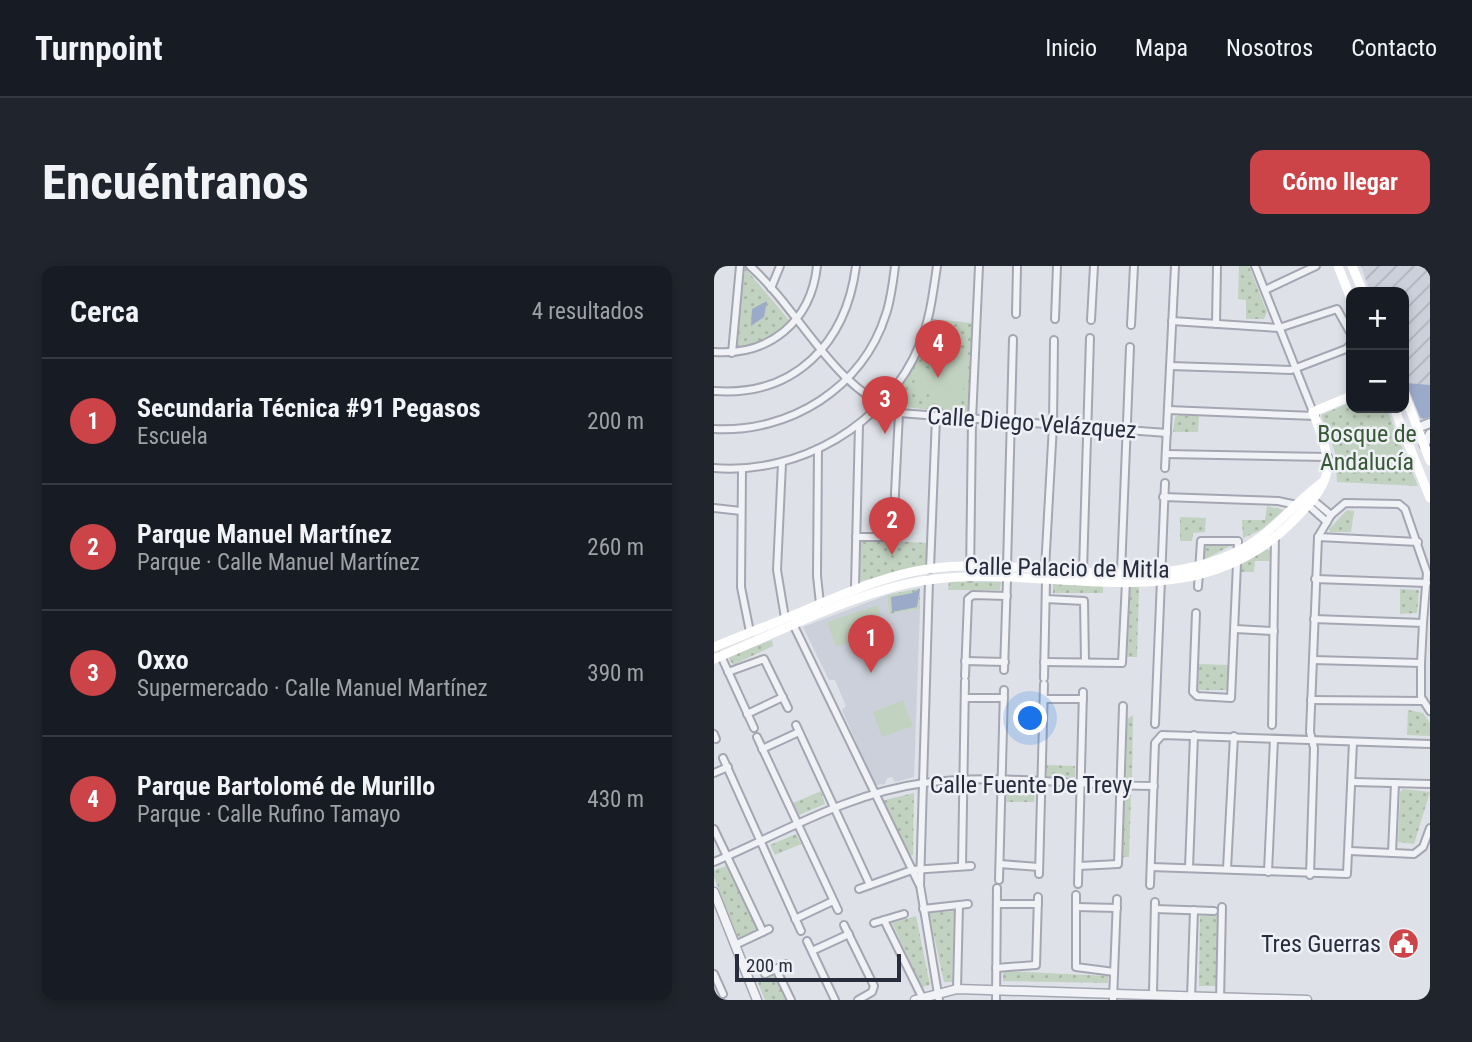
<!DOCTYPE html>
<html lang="es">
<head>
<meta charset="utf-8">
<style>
	:root { --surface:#171b24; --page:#20242c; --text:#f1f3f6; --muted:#9ea1a6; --line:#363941; --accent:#cc4447 }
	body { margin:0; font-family:"Roboto Condensed",sans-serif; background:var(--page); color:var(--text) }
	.controls { position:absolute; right:21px; top:21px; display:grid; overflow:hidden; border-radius:14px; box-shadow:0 4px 10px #0003 }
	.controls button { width:63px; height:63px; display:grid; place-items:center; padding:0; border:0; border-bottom:2px solid var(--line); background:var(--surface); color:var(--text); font:35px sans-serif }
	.scale { position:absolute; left:21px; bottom:18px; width:166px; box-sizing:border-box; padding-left:7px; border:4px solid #282d3e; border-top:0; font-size:19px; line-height:24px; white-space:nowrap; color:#282d3e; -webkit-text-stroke:5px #eef0f5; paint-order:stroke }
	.you { position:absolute; left:317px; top:453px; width:24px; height:24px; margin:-18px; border:5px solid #fff; border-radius:50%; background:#1a73e8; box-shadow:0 0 0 10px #1a73e833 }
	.badge { display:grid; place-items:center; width:46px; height:46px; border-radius:50%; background:var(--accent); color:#fff; font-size:23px; font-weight:700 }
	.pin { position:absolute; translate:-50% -58px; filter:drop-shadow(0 2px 4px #0008) }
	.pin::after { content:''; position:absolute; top:37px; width:24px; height:21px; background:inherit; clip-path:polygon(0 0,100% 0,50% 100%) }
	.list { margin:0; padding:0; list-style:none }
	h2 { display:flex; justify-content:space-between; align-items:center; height:91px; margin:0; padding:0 28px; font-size:30px }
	h2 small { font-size:23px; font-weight:400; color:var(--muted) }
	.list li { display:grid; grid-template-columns:46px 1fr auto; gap:21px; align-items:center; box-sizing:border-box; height:126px; padding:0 28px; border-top:2px solid var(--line) }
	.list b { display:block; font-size:26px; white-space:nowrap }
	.list p { margin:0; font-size:23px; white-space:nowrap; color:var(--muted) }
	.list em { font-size:23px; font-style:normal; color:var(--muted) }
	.map { position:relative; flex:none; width:716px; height:734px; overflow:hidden; border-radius:14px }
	header { display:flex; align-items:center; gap:42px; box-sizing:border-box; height:98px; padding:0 35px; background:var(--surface); border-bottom:2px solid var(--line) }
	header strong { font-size:33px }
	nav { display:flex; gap:38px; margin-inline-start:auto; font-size:24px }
	.intro { display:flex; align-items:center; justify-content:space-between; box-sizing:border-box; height:168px; padding:0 42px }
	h1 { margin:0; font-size:49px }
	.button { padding:18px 32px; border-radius:14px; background:var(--accent); color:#fff; font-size:24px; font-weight:700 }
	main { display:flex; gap:42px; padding:0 42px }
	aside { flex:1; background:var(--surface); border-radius:14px; box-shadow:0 4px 10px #0003 }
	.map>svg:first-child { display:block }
	.built { fill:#ccd0da }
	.industrial { fill:url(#industrial-furrows) }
	.green { fill:url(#green-dots) }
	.pitch { fill:#c2d2c0 }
	.water { fill:#9aaac8 }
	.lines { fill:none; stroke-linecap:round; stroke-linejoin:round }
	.minor-casing { stroke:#a4a7b2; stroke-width:10 }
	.tertiary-casing { stroke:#a4a7b2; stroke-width:11 }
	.minor { stroke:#f1f2f6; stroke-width:6 }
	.tertiary { stroke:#f1f2f6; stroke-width:8 }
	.secondary { stroke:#fff; stroke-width:9 }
	.labels { text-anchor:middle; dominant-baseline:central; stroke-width:5; stroke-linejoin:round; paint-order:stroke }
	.street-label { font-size:24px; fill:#282d3e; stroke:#eef0f5 }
	.park-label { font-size:24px; fill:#375a35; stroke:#eef0f5 }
	.poi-label { font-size:24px; fill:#282d3e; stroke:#eef0f5; text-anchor:end }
</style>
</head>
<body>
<header>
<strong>Turnpoint</strong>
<nav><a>Inicio</a><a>Mapa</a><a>Nosotros</a><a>Contacto</a></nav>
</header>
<div class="intro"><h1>Encuéntranos</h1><a class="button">Cómo llegar</a></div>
<main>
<aside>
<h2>Cerca<small>4 resultados</small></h2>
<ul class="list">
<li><span class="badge">1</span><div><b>Secundaria Técnica #91 Pegasos</b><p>Escuela</p></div><em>200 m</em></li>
<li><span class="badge">2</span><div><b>Parque Manuel Martínez</b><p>Parque · Calle Manuel Martínez</p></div><em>260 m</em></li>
<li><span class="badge">3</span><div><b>Oxxo</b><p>Supermercado · Calle Manuel Martínez</p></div><em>390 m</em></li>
<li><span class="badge">4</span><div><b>Parque Bartolomé de Murillo</b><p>Parque · Calle Rufino Tamayo</p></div><em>430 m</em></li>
</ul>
</aside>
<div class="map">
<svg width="716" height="734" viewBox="0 0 716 734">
	<defs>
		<pattern id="industrial-furrows" width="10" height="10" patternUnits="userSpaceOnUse" patternTransform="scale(1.75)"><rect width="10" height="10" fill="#ccd0da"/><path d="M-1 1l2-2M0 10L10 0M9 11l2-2" fill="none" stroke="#afb3bc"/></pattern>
		<pattern id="green-dots" width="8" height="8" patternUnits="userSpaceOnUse" patternTransform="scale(1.75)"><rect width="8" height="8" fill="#c2d2c0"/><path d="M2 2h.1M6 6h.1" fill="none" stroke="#a7b5a6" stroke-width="1.8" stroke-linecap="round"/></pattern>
	</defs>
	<rect width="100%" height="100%" fill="#dee1e8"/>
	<path class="built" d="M173,329l2,19 31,-5 -6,168 -19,5 -3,-5 -5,1 -2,6 -10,1 -33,-75 4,-4 -11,-26h-6l-26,-53z"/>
	<path class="industrial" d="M647,0h69v179l-26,-68v-85h-34z"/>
	<g class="green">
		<path d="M525,0h10l18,46 -3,7h-18v-19l-8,-1z"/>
		<path d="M31,2l44,52 -1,6c-15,10 -34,24 -53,21z"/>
		<path d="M219,53l39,4 -3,91 -74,-8 -3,-7 27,-42z"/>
		<path d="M637,136v6h35l32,78 -81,-4 -2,-30 -14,-37z"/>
		<path d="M465,149l20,1 -1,16h-25l2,-15z"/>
		<path d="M553,240l17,4 -23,20 -18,8 -1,-18h23z"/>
		<path d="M633,244l7,1 -3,21h-21l-1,-3z"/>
		<path d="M466,251l26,1 -1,14 -12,1 -1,8h-12z"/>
		<path d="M144,273l69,4 -2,24 -68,15z"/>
		<path d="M493,276l21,2 2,2 -26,14v-16z"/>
		<path d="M553,283l3,2 -1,10h-14l-1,11h-14l1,-8z"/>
		<path d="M235,315l52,1 -1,8h-52z"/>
		<path d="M339,318l50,1v8h-50z"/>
		<path d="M414,321h11l-2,70h-10z"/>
		<path d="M206,322v21l-31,5 -2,-19z"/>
		<path d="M686,323l19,1 -2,23 -17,1z"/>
		<path d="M58,374l1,6 -40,19 -5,-8z"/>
		<path d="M485,398l30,1 -2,25h-29z"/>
		<path d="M694,444l15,3 7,10v13l-23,-1z"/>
		<path d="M419,449l-1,64h-6l1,-60z"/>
		<path d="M332,499l29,1v11l-28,-1z"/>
		<path d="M293,523l28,2 -1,11h-28z"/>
		<path d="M689,523l27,3 -16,52 -16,-2 2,-50z"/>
		<path d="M107,525l4,13 -26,11 -6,-12z"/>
		<path d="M200,527l-1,62 -5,1 -27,-55z"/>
		<path d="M411,529h6l-2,62h-6z"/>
		<path d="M82,568l5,10 -26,11 -5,-10z"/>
		<path d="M12,600l31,64 -19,8 -24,-61v-7z"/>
		<path d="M240,645l-2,71h-8l-15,-69z"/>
		<path d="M202,650l14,69 -8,2 -30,-64z"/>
		<path d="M486,650h19l-2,70h-18z"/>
		<path d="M289,705l105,5v7l-105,-2z"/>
		<path d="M61,709l11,25h-21l-7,-17z"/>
	</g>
	<g class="pitch">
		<path d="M225,85l29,4 -7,51 -31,-3 4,-25 -8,19 -16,-6 12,-25 14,6z"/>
		<path d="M666,152l17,36 -17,8 -17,-36z"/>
		<path d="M645,162l17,35 -17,9 -17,-36z"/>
		<path d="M164,339l6,25 -48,17 -9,-25z"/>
		<path d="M189,434l10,26 -31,11 -9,-25z"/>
	</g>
	<g class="water">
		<path d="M53,35l-3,16 -13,9 1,-17z"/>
		<path d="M692,117l24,2v32l-7,2 -4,-4z"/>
		<path d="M206,322l-3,19 -25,5 -1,-15 22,-4z"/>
	</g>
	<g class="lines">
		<defs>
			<g id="minor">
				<path d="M36,0c53,48 80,119 149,147l268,20"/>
				<path d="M541,0l58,146"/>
				<path d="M57,22l9,-22"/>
				<path d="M551,24l51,-24"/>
				<path d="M302,48l1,-48"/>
				<path d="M341,53l2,-53"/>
				<path d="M377,54l3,-54"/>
				<path d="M458,55l107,7 58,-19 14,25"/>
				<path d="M502,58l1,-58"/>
				<path d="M417,59l3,-59"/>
				<path d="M0,86c55,4 97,-30 103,-86"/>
				<path d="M18,87l8,-87"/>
				<path d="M456,100l121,4 55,-21 5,-5"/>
				<path d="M0,125c81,6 132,-48 142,-125"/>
				<path d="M454,144l147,6"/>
				<path d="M0,163c76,4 149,-41 172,-115 5,-15 7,-32 9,-48"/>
				<path d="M104,183l-1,127 3,28"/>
				<path d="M452,188l162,3"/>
				<path d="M68,197l-5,107 8,48"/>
				<path d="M0,202c85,7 173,-43 206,-124 10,-25 13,-51 17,-78"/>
				<path d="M451,202l10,-202"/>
				<path d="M28,204l-1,117 9,45"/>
				<path d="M449,231l115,4 19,4"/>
				<path d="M599,234l18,15"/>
				<path d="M594,239l19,17"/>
				<path d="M0,242l27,3"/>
				<path d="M142,271h32l5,-3 6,-121"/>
				<path d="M604,271l100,5"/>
				<path d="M293,301l6,-228"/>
				<path d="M216,303l6,-152"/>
				<path d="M331,303l8,-144 1,-85"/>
				<path d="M369,305l7,-233"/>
				<path d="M407,306l9,-225"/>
				<path d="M256,312l2,-158 7,-154"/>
				<path d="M601,313l112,4"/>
				<path d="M215,314l-9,305 19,115"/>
				<path d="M141,321l4,-162"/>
				<path d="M332,333l38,2 1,61"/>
				<path d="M482,347l-3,79 4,4 34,2 7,-157h-37l-3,46"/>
				<path d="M600,353l109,4 -2,40"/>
				<path d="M80,360l125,258"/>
				<path d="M521,363l39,2"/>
				<path d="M7,390l33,72"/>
				<path d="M599,394l108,3v34l9,14"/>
				<path d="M251,395l40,1"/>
				<path d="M330,396l78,1 4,-81"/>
				<path d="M290,404l3,-91"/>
				<path d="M14,406l36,-13 24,49"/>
				<path d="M251,410l3,-77 5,-4 34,1"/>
				<path d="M330,412l2,-98"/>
				<path d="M251,432h39"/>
				<path d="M330,433h39"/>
				<path d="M597,434l112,1"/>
				<path d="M33,448l36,-17"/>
				<path d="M441,458l10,-241"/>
				<path d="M82,459l74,160"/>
				<path d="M558,459l3,-190"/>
				<path d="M0,468l2,5"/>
				<path d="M43,471l81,173"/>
				<path d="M48,483l37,-17"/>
				<path d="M9,492l78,173"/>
				<path d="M0,507l14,-6"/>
				<path d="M639,516l77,2"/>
				<path d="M0,563l49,103"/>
				<path d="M636,585l64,3 9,-7 7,-19"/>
				<path d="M678,587l3,-70"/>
				<path d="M0,596c68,-29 135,-69 210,-79 74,-10 154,3 230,3"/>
				<path d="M286,598l39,3"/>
				<path d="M248,600l3,-185"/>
				<path d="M365,600l39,-2 5,-158"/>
				<path d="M437,601l196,7 6,-132"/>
				<path d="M475,602l5,-133"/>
				<path d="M513,603l7,-133"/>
				<path d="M554,606l6,-133"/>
				<path d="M325,608l5,-190"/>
				<path d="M596,609l4,-127 -4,-16 8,-195 13,-22 14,-12 54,1 6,5 22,64 -4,50"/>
				<path d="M285,614l5,-190"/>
				<path d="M364,618l5,-192"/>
				<path d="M436,619l5,-142 7,-8 268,9"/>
				<path d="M145,623l53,-19 59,-4"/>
				<path d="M362,629v72l38,5"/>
				<path d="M283,638h41"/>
				<path d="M362,641l41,1"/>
				<path d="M209,643l45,-5"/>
				<path d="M441,643l59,2"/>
				<path d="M81,653l38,-18"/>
				<path d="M170,654l38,77"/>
				<path d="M160,657l30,-9"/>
				<path d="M130,659l30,61 -2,6 -14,8"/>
				<path d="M93,675l28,59"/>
				<path d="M21,679l34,-16"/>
				<path d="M98,685l37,-17"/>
				<path d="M282,702l40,-3 2,-68"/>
				<path d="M62,703l15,31"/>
				<path d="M0,708l9,20"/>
				<path d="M51,708l21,-10"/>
				<path d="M243,723l2,-84"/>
				<path d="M439,727l2,-91"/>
				<path d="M477,732l3,-88"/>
				<path d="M282,734l1,-112"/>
				<path d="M399,734l4,-101"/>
				<path d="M506,734l2,-93"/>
			</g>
			<g id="tertiary">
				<path d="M703,162l13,-5"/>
				<path d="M710,179l6,-11"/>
				<path d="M0,626l43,108"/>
				<path d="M201,734l42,-11 350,11"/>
			</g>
		</defs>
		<use href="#minor" class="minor-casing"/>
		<use href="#tertiary" class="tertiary-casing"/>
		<use href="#minor" class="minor"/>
		<use href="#tertiary" class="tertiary"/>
		<g class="secondary">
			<path d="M624,0l13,33"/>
			<path d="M638,0l11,26"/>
			<path d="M690,127l26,68"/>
			<path d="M680,142l36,90"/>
			<path d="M0,381c34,-14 69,-27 103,-42 37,-15 71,-30 111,-36 103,-15 218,31 314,-20 32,-17 52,-46 81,-67"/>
			<path d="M0,393c63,-26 148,-70 214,-79 127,-18 263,45 366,-60 43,-44 39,-53 19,-108l38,-16"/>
		</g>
	</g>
	<defs>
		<symbol id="civic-disc" viewBox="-11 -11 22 22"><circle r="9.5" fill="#cc4447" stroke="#eef0f5"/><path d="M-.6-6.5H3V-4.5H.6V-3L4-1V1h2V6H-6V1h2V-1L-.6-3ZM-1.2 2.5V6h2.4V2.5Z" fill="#fff"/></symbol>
	</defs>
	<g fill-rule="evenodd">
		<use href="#civic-disc" x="672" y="660" width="35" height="35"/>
	</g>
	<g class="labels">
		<g class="street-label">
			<text transform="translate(318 157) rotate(4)">Calle Diego Velázquez</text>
			<text transform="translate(353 302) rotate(1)">Calle Palacio de Mitla</text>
			<text x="317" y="519">Calle Fuente De Trevy</text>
		</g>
		<g class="park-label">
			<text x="653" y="168">Bosque de<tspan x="653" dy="28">Andalucía</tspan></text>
		</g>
		<g class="poi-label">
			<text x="667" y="678">Tres Guerras</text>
		</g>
	</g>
</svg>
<div class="controls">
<button>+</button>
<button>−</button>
</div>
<div class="scale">200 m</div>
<div class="you"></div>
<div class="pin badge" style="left:157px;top:407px">1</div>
<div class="pin badge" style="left:178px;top:289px">2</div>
<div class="pin badge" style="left:171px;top:168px">3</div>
<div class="pin badge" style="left:224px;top:112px">4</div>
</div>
</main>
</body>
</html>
